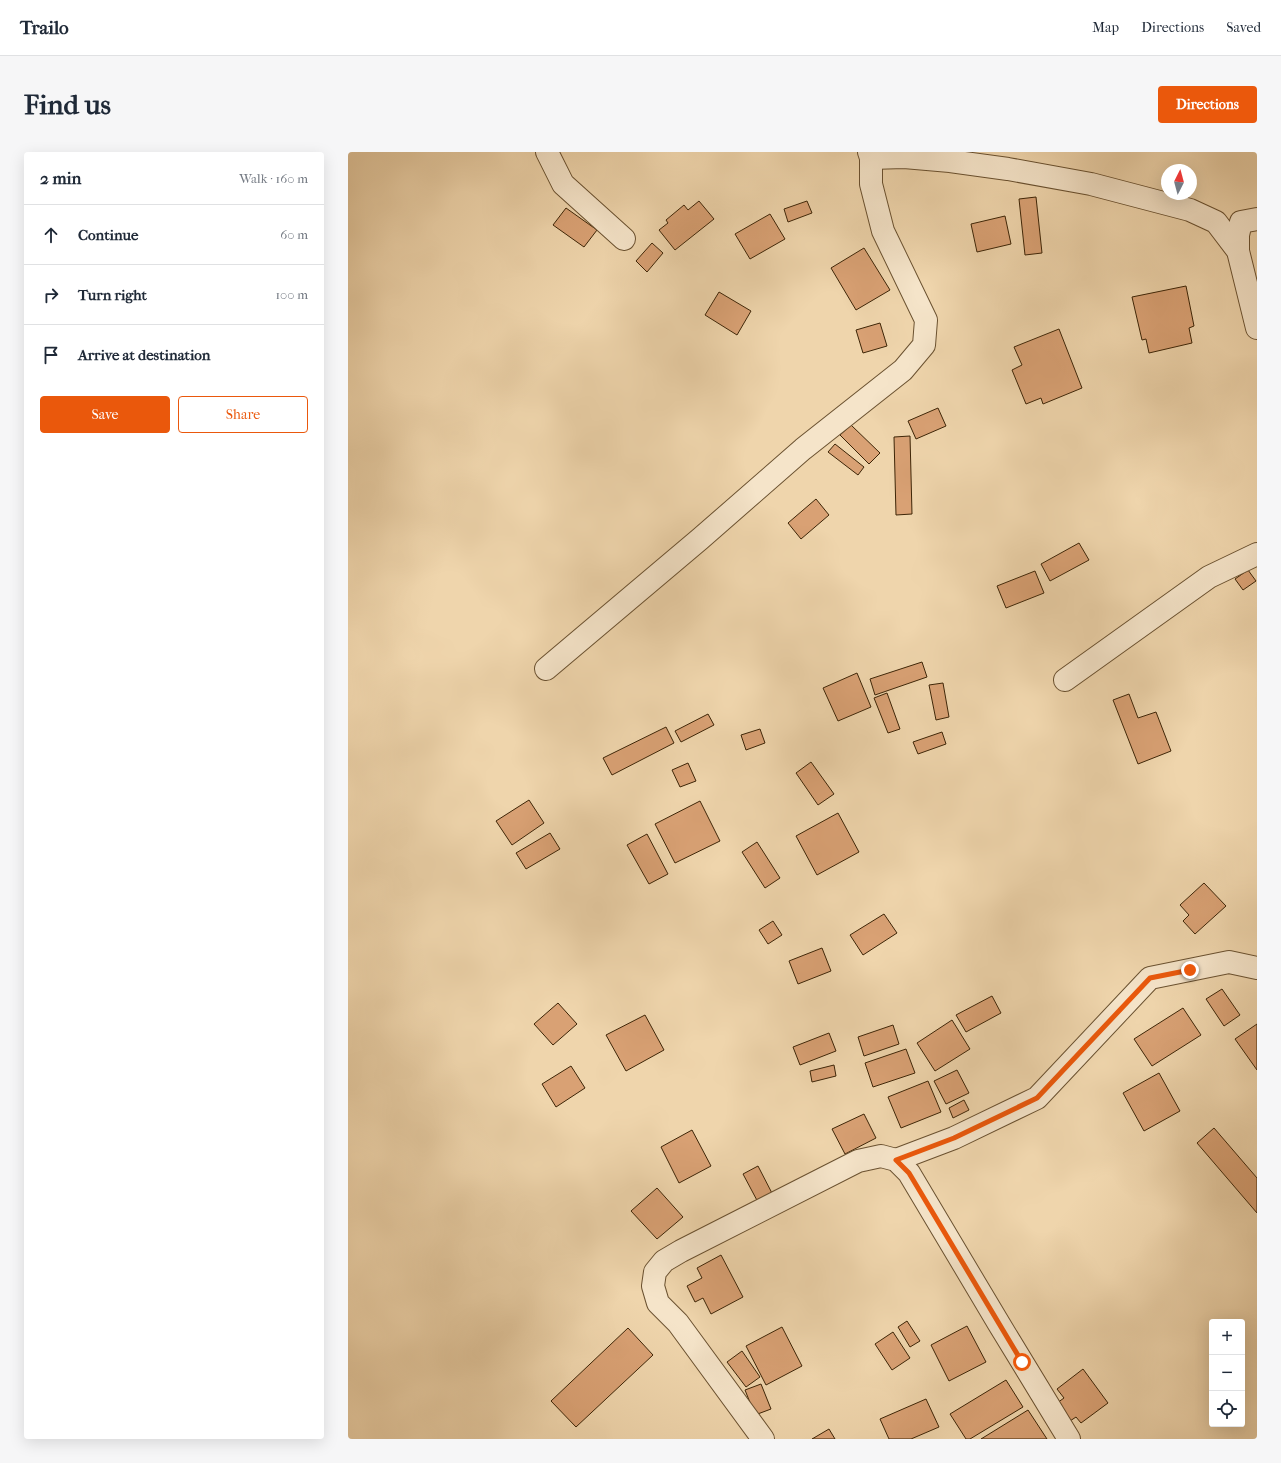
<!DOCTYPE html>
<html lang="en">
<head>
<meta charset="utf-8">
<style>
	:root { --surface:#fff; --page:#f6f6f7; --text:#1f2937; --muted:#747a83; --line:#e0e1e3; --accent:#ea580c }
	body { margin:0; font-family:"IM FELL French Canon",serif; background:var(--page); color:var(--text) }
	.controls { position:absolute; right:12px; bottom:12px; display:grid; overflow:hidden; border-radius:4px; box-shadow:0 4px 16px #0002 }
	.controls button { width:36px; height:36px; display:grid; place-items:center; padding:0; border:0; border-bottom:1px solid var(--line); background:var(--surface); color:var(--text); font:20px sans-serif }
	.compass { position:absolute; left:813px; top:12px; width:36px; height:36px; border-radius:50%; background:var(--surface); box-shadow:0 4px 16px #0002; rotate:6deg }
	.stop { position:absolute; width:12px; height:12px; margin:-9px; border:3px solid #ea580c; border-radius:50%; background:#fff }
	.stop.end { background:#ea580c; border-color:#fff; box-shadow:0 1px 4px #0008 }
	.list { margin:0; padding:0; list-style:none }
	h2 { display:flex; justify-content:space-between; align-items:center; height:52px; margin:0; padding:0 16px; font-size:17px }
	h2 small { font-size:13px; font-weight:400; color:var(--muted) }
	.list li { display:grid; grid-template-columns:26px 1fr auto; gap:12px; align-items:center; box-sizing:border-box; height:60px; padding:0 16px; border-top:1px solid var(--line) }
	.list b { display:block; font-size:15px; white-space:nowrap }
	.list em { font-size:13px; font-style:normal; color:var(--muted) }
	.actions { display:flex; gap:8px; padding:12px 16px }
	.actions a { flex:1; padding:9px 0; border:1px solid var(--accent); border-radius:4px; text-align:center; font-size:14px; color:var(--accent) }
	.actions .main { background:var(--accent); color:#fff }
	.icon { flex:none; width:22px; height:22px; fill:none; stroke:currentColor; stroke-width:2; stroke-linecap:round; stroke-linejoin:round }
	.map { position:relative; flex:none; width:909px; height:1287px; overflow:hidden; border-radius:4px }
	header { display:flex; align-items:center; gap:24px; box-sizing:border-box; height:56px; padding:0 20px; background:var(--surface); border-bottom:1px solid var(--line) }
	header strong { font-size:19px }
	nav { display:flex; gap:22px; margin-inline-start:auto; font-size:14px }
	.intro { display:flex; align-items:center; justify-content:space-between; box-sizing:border-box; height:96px; padding:0 24px }
	h1 { margin:0; font-size:28px }
	.button { padding:10px 18px; border-radius:4px; background:var(--accent); color:#fff; font-size:14px; font-weight:700 }
	main { display:flex; gap:24px; padding:0 24px }
	aside { flex:1; background:var(--surface); border-radius:4px; box-shadow:0 4px 16px #0002 }
	.map>svg:first-child { display:block }
	.building { fill:#d9a174; stroke:#3d2507 }
	.lines { fill:none; stroke-linecap:round; stroke-linejoin:round }
	.minor-casing { stroke:#6a5130; stroke-width:24 }
	.minor { stroke:#f5e4c9; stroke-width:22 }
	.route { stroke:#ea580c; stroke-width:5 }
</style>
</head>
<body>
<header>
<strong>Trailo</strong>
<nav><a>Map</a><a>Directions</a><a>Saved</a></nav>
</header>
<div class="intro"><h1>Find us</h1><a class="button">Directions</a></div>
<main>
<aside>
<h2>2 min<small>Walk · 160 m</small></h2>
<ul class="list">
<li><svg class="icon" aria-label="ahead" viewBox="0 0 24 24"><path d="M12 20V5M6 11l6-6 6 6"/></svg><div><b>Continue</b></div><em>60 m</em></li>
<li><svg class="icon" aria-label="right" viewBox="0 0 24 24"><path d="M7 20v-9h11M14 6l5 5-5 5"/></svg><div><b>Turn right</b></div><em>100 m</em></li>
<li><svg class="icon" aria-label="arrive" viewBox="0 0 24 24"><path d="M6 21V4h12l-3 4 3 4H6"/></svg><div><b>Arrive at destination</b></div></li>
</ul>
<div class="actions"><a class="main">Save</a><a>Share</a></div>
</aside>
<div class="map">
<svg width="909" height="1287" viewBox="0 0 909 1287">
	<rect width="100%" height="100%" fill="#efd5ac"/>
	<filter id="stains"><feTurbulence type="fractalNoise" baseFrequency=".005" numOctaves="4"/><feColorMatrix values="0 0 0 0 .2 0 0 0 0 .09 0 0 0 0 .02 0 0 0 .5 -.17"/></filter>
	<radialGradient id="worn" r=".72"><stop offset=".6" stop-color="#630" stop-opacity="0"/><stop offset="1" stop-color="#630" stop-opacity=".3"/></radialGradient>
	<g class="building">
		<path d="M688,45l6,56 -17,2 -6,-56z"/>
		<path d="M351,49l15,18 -39,31 -16,-20 9,-7 -2,-3 18,-15 4,5z"/>
		<path d="M459,49l5,12 -24,9 -4,-13z"/>
		<path d="M218,56l31,22 -13,17 -31,-22z"/>
		<path d="M422,62l15,25 -35,20 -15,-25z"/>
		<path d="M657,64l6,28 -34,8 -6,-28z"/>
		<path d="M304,91l11,10 -16,19 -11,-11z"/>
		<path d="M516,96l26,42 -34,20 -25,-42z"/>
		<path d="M838,134l8,40 -5,2 3,15 -43,10 -3,-14 -4,1 -10,-43z"/>
		<path d="M371,140l32,19 -14,24 -32,-20z"/>
		<path d="M532,171l7,23 -24,7 -7,-23z"/>
		<path d="M711,177l23,59 -39,16 -2,-6 -15,6 -14,-34 10,-5 -8,-18z"/>
		<path d="M590,256l8,18 -30,13 -8,-18z"/>
		<path d="M503,273l29,28 -11,11 -29,-29z"/>
		<path d="M562,284l2,78 -16,1 -2,-78z"/>
		<path d="M487,292l29,23 -6,8 -30,-23z"/>
		<path d="M468,347l13,16 -28,24 -13,-16z"/>
		<path d="M731,391l10,17 -39,21 -9,-17z"/>
		<path d="M900,418l8,11 -13,9 -8,-11z"/>
		<path d="M687,419l9,22 -38,15 -9,-22z"/>
		<path d="M574,510l5,15 -52,18 -5,-16z"/>
		<path d="M509,521l14,34 -33,14 -15,-33z"/>
		<path d="M595,531l6,34 -13,3 -7,-35z"/>
		<path d="M539,541l13,36 -12,4 -14,-35z"/>
		<path d="M781,542l9,24 18,-6 15,39 -33,13 -25,-64z"/>
		<path d="M360,562l6,11 -33,17 -6,-11z"/>
		<path d="M318,575l8,16 -62,32 -9,-17z"/>
		<path d="M412,577l5,14 -19,7 -5,-15z"/>
		<path d="M594,580l4,12 -28,10 -5,-12z"/>
		<path d="M463,610l23,32 -16,11 -22,-32z"/>
		<path d="M340,611l8,18 -16,6 -8,-17z"/>
		<path d="M181,648l15,23 -32,22 -16,-24z"/>
		<path d="M352,649l20,40 -45,22 -20,-39z"/>
		<path d="M490,661l21,39 -42,23 -21,-39z"/>
		<path d="M202,681l10,16 -34,20 -10,-16z"/>
		<path d="M299,682l21,40 -19,10 -22,-39z"/>
		<path d="M409,690l23,36 -15,10 -23,-36z"/>
		<path d="M856,731l22,23 -31,28 -12,-13 6,-6 -9,-10z"/>
		<path d="M536,762l13,19 -34,22 -13,-20z"/>
		<path d="M425,769l9,14 -14,9 -9,-14z"/>
		<path d="M474,796l9,23 -33,13 -9,-23z"/>
		<path d="M874,837l18,26 -16,11 -18,-27z"/>
		<path d="M644,844l9,17 -35,19 -10,-17z"/>
		<path d="M210,851l19,21 -24,21 -19,-21z"/>
		<path d="M835,856l18,27 -49,31 -18,-27z"/>
		<path d="M297,863l19,35 -38,21 -20,-36z"/>
		<path d="M604,868l18,29 -35,22 -18,-28z"/>
		<path d="M909,872v46l-22,-31z"/>
		<path d="M545,873l6,19 -35,12 -6,-19z"/>
		<path d="M481,881l7,18 -36,14 -7,-18z"/>
		<path d="M558,897l9,24 -42,14 -8,-24z"/>
		<path d="M486,913l2,11 -24,6 -2,-11z"/>
		<path d="M223,914l14,22 -29,19 -14,-23z"/>
		<path d="M609,918l12,23 -23,11 -12,-23z"/>
		<path d="M811,921l21,38 -36,20 -21,-38z"/>
		<path d="M580,929l13,31 -40,16 -13,-31z"/>
		<path d="M616,948l5,10 -16,8 -4,-10z"/>
		<path d="M516,962l12,24 -31,16 -13,-25z"/>
		<path d="M866,976l43,50v35l-60,-70z"/>
		<path d="M344,978l19,36 -32,17 -18,-36z"/>
		<path d="M410,1014l17,33 -15,7 -17,-32z"/>
		<path d="M309,1036l26,29 -26,22 -26,-28z"/>
		<path d="M373,1103l22,42 -32,17 -8,-16 -8,4 -8,-16 15,-8 -5,-10z"/>
		<path d="M559,1169l13,20 -10,6 -12,-20z"/>
		<path d="M619,1174l19,36 -37,19 -18,-36z"/>
		<path d="M434,1175l20,39 -36,19 -20,-39z"/>
		<path d="M280,1176l25,27 -77,72 -25,-26z"/>
		<path d="M545,1180l17,26 -18,12 -17,-26z"/>
		<path d="M394,1199l18,26 -14,10 -19,-25z"/>
		<path d="M735,1217l25,34 -27,20 -5,-6 -6,4 -13,-18 7,-5 -7,-9z"/>
		<path d="M658,1228l17,27 -53,32h-4l-16,-25z"/>
		<path d="M413,1232l10,25 -16,6 -10,-25z"/>
		<path d="M578,1247l13,28 -28,12h-22l-9,-20z"/>
		<path d="M680,1258l19,29h-66z"/>
		<path d="M481,1277l6,10h-23z"/>
	</g>
	<g class="lines">
		<defs>
			<g id="minor">
				<path d="M199,0l16,32 61,55"/>
				<path d="M521,0l2,6 33,-1 46,4 58,8 83,15 99,26 26,12 22,29 19,77"/>
				<path d="M890,99v-16l3,-13 16,-3"/>
				<path d="M198,517l154,-130 103,-90 100,-79 21,-25 2,-25 -43,-89 -12,-47v-32"/>
				<path d="M717,528l144,-103 48,-23"/>
				<path d="M548,1008l58,-22 83,-40 113,-120 79,-16 28,6"/>
				<path d="M415,1287l-85,-116 -20,-20 -5,-17 2,-14 9,-11 17,-10 177,-90 23,-5 15,4 13,13 90,151 70,115"/>
			</g>
		</defs>
		<use href="#minor" class="minor-casing"/>
		<use href="#minor" class="minor"/>
	</g>
	<g class="lines">
		<path class="route" d="M674,1210l-113,-189 -13,-13 58,-22 83,-40 113,-120 40,-8"/>
	</g>
	<rect width="100%" height="100%" filter="url(#stains)"/>
	<rect width="100%" height="100%" fill="url(#worn)"/>
</svg>
<div class="controls">
<button>+</button>
<button>−</button>
<button><svg class="icon" aria-label="locate" viewBox="0 0 24 24"><circle cx="12" cy="12" r="6"/><path d="M12 2v4M12 18v4M2 12h4M18 12h4"/></svg></button>
</div>
<svg class="compass" viewBox="-18 -18 36 36"><path d="M0-13l5 13h-10z" fill="#e53935"/><path d="M0 13l5-13h-10z" fill="#747a83"/></svg>
<div class="stop" style="left:674px;top:1210px"></div>
<div class="stop end" style="left:842px;top:818px"></div>
</div>
</main>
</body>
</html>
